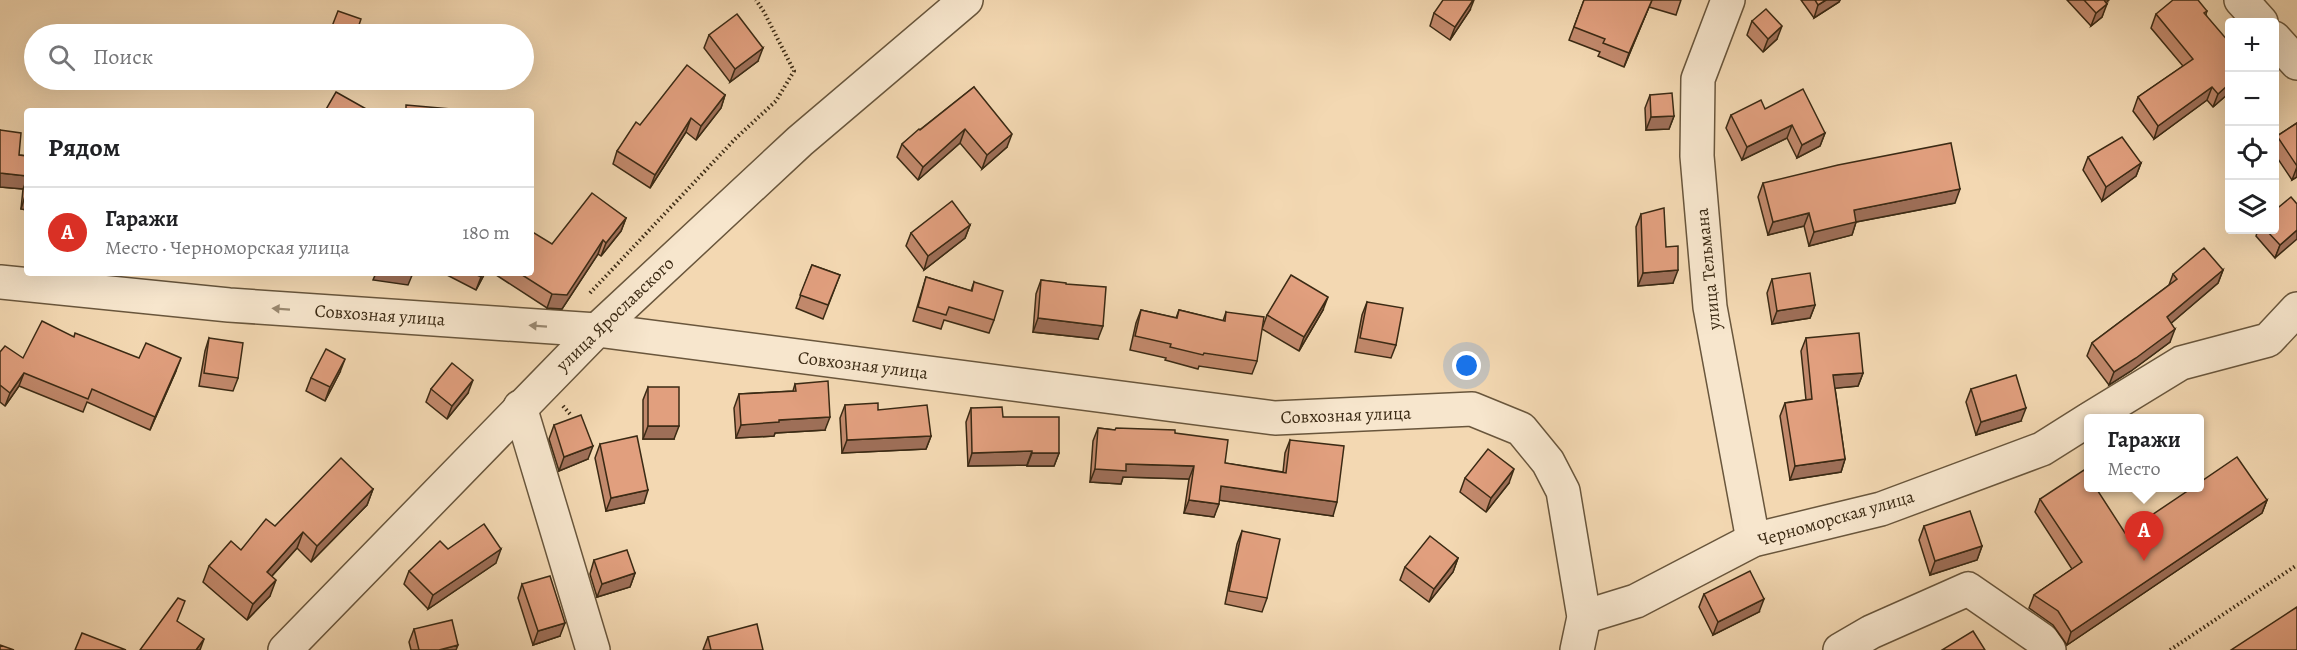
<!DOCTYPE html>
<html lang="ru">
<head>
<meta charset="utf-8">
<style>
	:root { --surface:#fff; --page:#f6f6f6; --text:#202124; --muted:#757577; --line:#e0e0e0; --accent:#d93025 }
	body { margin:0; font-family:Alegreya,serif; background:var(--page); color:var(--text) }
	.controls { position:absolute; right:18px; top:18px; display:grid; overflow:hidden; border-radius:6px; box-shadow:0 6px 24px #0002 }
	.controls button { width:54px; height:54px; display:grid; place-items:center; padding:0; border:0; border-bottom:2px solid var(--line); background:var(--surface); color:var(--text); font:30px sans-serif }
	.you { position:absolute; left:1467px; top:366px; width:21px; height:21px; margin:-15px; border:4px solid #fff; border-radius:50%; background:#1a73e8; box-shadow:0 0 0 9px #1a73e833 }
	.badge { display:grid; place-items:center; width:39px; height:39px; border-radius:50%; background:var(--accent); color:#fff; font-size:20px; font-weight:700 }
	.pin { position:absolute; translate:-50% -50px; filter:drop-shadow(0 2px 3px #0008) }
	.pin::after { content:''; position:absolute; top:32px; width:21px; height:18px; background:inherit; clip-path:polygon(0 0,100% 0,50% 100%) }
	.popup { position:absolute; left:2084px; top:414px; width:120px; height:78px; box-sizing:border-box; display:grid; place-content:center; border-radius:6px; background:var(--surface); filter:drop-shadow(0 2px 4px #0005); font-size:20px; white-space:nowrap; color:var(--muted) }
	.popup b { font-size:22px; color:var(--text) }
	.popup::after { content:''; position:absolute; left:50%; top:100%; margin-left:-12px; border:12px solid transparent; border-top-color:var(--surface) }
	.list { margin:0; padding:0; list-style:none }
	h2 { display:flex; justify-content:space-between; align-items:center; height:78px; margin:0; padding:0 24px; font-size:26px }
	h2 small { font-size:20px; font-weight:400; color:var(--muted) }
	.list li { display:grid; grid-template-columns:39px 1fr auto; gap:18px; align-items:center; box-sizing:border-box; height:90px; padding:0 24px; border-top:2px solid var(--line) }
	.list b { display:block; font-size:22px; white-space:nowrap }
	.list p { margin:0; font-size:20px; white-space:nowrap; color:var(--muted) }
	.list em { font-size:20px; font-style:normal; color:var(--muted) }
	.icon { flex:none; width:33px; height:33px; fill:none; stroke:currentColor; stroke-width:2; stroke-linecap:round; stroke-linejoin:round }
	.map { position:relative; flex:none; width:2297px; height:650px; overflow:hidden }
	.search { position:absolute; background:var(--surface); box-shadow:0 6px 24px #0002; left:24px; top:24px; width:510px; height:66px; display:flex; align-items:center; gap:15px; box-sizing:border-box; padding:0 21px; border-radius:33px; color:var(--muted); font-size:22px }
	.panel { position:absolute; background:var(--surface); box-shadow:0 6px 24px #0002; left:24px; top:108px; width:510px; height:168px; border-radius:6px }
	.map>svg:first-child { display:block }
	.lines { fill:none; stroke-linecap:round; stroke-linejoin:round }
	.minor-casing { stroke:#69563c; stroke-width:36 }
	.path { stroke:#3b2a14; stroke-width:4; stroke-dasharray:1.5 3; stroke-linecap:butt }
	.minor { stroke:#f7e6cd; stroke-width:33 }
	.wall { fill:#c2896c; stroke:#3b2a14; stroke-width:1.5 }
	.shaded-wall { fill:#9e6f58; stroke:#3b2a14; stroke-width:1.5 }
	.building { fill:#e19f7e; stroke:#3b2a14; stroke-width:1.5 }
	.oneway { fill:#998870 }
	.labels { text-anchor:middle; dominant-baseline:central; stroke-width:5; stroke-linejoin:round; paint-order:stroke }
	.street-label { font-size:18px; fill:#3b2a14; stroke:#f7e6cd }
</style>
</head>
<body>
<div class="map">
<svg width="2297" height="650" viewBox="0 0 2297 650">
	<rect width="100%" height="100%" fill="#f3d8b2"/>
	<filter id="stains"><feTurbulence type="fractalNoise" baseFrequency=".00333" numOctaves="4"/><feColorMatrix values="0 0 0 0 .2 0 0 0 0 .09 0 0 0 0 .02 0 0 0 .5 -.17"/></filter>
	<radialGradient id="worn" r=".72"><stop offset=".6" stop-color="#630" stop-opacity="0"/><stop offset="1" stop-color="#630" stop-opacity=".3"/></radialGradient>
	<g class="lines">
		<defs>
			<g id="minor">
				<path d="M1728,0l-30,79 -1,77 13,151 43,233"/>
				<path d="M2241,0l20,22"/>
				<path d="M2274,38l23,25"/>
				<path d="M0,282l229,23 368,25 678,88 197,-9 49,20 27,33 15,29 21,126 -7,33"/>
				<path d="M520,407l73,243"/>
				<path d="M2091,418l90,-55 87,-23 29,-31"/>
				<path d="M1584,617l52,-16 117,-61 128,-31 161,-60 46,-29"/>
				<path d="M285,650l312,-320 203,-189 166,-141"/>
				<path d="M1840,650l31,-18 97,-43 74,51 7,10"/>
			</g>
		</defs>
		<use href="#minor" class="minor-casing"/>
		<g class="path">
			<path d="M590,293l146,-155 40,-37 18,-30 -30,-59 -8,-12"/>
			<path d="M563,406l7,8"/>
			<path d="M2170,650l127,-85"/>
		</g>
		<use href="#minor" class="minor"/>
	</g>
	<g class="wall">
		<path d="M1584,0h97l-5,15 -27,-8 -25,60 -26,-11 2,-4 -31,-12z"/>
		<path d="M1801,0h39l-1,2 -25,16z"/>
		<path d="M2067,0h42l-3,3 -4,14 -11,9z"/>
		<path d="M1470,10l-20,30 -20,-14 4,-13z"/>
		<path d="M2207,11l-1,3 23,79 -16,14 -6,-7 -53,39 -21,-28 5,-14 45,-31 -32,-38 5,-14z"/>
		<path d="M1752,21l25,18 -14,13 -16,-17z"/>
		<path d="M709,35l49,26 -28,21 -26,-34z"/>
		<path d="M974,87l33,60 -25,22 -22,-26 -42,37 -21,-23 5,-13z"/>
		<path d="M725,95l-4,13 -25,32 -10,-8 -36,56 -37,-24 4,-13 23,-26z"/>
		<path d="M1650,95l24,21 -5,13 -23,1 -1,-22z"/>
		<path d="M1765,109l60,24 -5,13 -23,12 -10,-20 -45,22 -16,-32 5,-13z"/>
		<path d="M2297,123v54l-5,3 -18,-27v-10l3,-7z"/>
		<path d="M0,130l19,25 8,1v54l-6,-1 2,-20 -23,-2z"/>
		<path d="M2088,157l53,6 -5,13 -34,25 -19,-31z"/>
		<path d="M1763,183l192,20 -99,19 -4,13 -43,11 -5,-20 -36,9 -10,-38z"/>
		<path d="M2297,204l-22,54 -19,-22 2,-6h16z"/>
		<path d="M1641,214l25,33 7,36 -35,3 -2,-59z"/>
		<path d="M626,218l-5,13 -20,25 -3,-2 -36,55 -15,-1 -54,-35h38l21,-29z"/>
		<path d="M970,225l-5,13 -41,32 -18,-24 5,-13z"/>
		<path d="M812,265l28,10 -17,44 -27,-11z"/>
		<path d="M2223,270l-5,13 -47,40 -1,19 -39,29 -22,14 -22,-29 5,-13 77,-58 4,-11z"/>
		<path d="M445,273h40l-9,17 -31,-16z"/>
		<path d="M926,277l45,14 3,-9 20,38 -5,13 -45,-13 -3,9 -28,-8z"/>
		<path d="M1772,279l43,26 -5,13 -38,6 -5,-31z"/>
		<path d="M1041,280l25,4 32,55 -65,-7 3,-38z"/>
		<path d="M1367,302l29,43 -5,13 -36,-6 7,-37z"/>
		<path d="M1141,310l35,8 3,-8 44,11 3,-9 31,49 -5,13 -53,-8 -1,3 -33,-9 1,-2 -36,-8 6,-27z"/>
		<path d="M1323,310l-24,41 -37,-22 5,-14z"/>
		<path d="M74,337l102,34 -26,59 -63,-28 -4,10 -64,-26 -14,20 -5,-4v-50l23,6z"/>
		<path d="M209,338l29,40 -5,13 -34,-5 6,-35z"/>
		<path d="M1806,338l57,35 -5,13 -23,2 10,71 -4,13 -51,8 -10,-64 5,-13 21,-3 -5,-49z"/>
		<path d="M340,372l-15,29 -19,-10 5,-13z"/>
		<path d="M795,384l30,46 -50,3 -1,3 -38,2 -2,-30 5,-14 54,-3z"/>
		<path d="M648,387l26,52h-31v-39z"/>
		<path d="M431,389l37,4 -21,26 -21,-17z"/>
		<path d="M1971,389l50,32 -45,14 -10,-33z"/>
		<path d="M845,405l33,5 53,26 -5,13 -84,4 -2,-35z"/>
		<path d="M971,408l32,9 56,36 -5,13h-27v-1l-59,1 -2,-44z"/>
		<path d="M554,425l34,34 -29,12 -10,-32z"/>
		<path d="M1098,428l17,2 60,3 50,30 58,9 2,-19 5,-13 43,76 -114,-16 -5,17 -30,-4 5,-34 -66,-2 -2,7 -31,-2 3,-41z"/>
		<path d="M600,444l44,59 -38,8 -11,-53z"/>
		<path d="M1465,478l44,5 -23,29 -26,-20z"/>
		<path d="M373,489l-6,16 -56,57 -14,-14 -25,28 -2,20 -23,24 -44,-38 6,-16 32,-16 34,-24z"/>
		<path d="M2040,499l85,34 142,-33 -5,13 -195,132 -14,-20 -24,-17 5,-13 38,-26 -37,-57z"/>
		<path d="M1924,526l58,20 -5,14 -47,15 -11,-35z"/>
		<path d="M1242,531l25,67 -5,14 -37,-8 12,-60z"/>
		<path d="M1458,558l-5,14 -24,30 -29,-22 5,-13z"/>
		<path d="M594,560l41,13 -5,14 -33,10 -7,-23z"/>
		<path d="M496,563l-68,46 -24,-25 5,-13z"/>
		<path d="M522,584l38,52 -27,9 -15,-47z"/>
		<path d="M1704,594l55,18 -46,23 -14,-28z"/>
		<path d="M414,629l42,21h-45l-2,-8z"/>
		<path d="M708,637l55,13h-60z"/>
	</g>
	<g class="shaded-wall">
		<path d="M1473,0h1l-4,10 -20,30 5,-13z"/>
		<path d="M1652,0l-3,7 -25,60 5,-14z"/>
		<path d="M1826,0h14l-1,2 -25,16 4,-13z"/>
		<path d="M2107,4l-5,13 -11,9 5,-13z"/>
		<path d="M1782,26l-5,13 -14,13 5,-13z"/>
		<path d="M763,48l-5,13 -28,21 5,-13z"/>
		<path d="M2229,84v9l-16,14 5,-13z"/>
		<path d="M2212,87l-5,13 -53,39 4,-13z"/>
		<path d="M725,95l-4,13 -25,32 5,-14z"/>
		<path d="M1674,116l-5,13 -23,1 5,-13z"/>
		<path d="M691,118l-5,14 -36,56 5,-13z"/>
		<path d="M1792,125l-5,13 -45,22 5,-13z"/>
		<path d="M965,129l-5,14 -42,37 5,-13z"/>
		<path d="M1825,133l-5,13 -23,12 5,-13z"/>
		<path d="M1012,134l-5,13 -25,22 5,-14z"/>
		<path d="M2141,163l-5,13 -34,25 4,-14z"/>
		<path d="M2297,167v10l-5,3z"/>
		<path d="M0,173l27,3v3l-4,10 -23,-2z"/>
		<path d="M1960,189l-5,14 -99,19 -4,13 -43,11 5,-14 40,-22z"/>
		<path d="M25,196h2v14l-6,-1z"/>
		<path d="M1809,213l-5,13 -36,9 5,-13z"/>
		<path d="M626,218l-5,13 -20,25 5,-13z"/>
		<path d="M970,225l-5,13 -41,32 4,-14z"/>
		<path d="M2297,230v9l-22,19 5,-13z"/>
		<path d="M603,240l-5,14 -36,55 -15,-1 5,-14z"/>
		<path d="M1678,270l-5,13 -35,3 5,-13z"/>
		<path d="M2223,270l-5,13 -56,48 5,-14z"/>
		<path d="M376,273h37l-5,12 -35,-5z"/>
		<path d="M483,273h2l-9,17 5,-13z"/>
		<path d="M1328,297l-5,13 -24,41 5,-14z"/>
		<path d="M1815,305l-5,13 -38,6 5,-13z"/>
		<path d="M1038,318l65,8 -5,13 -65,-7z"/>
		<path d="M2175,329l-5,13 -39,29 -22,14 5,-13z"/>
		<path d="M181,358l-5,13 -26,59 5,-13z"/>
		<path d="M345,359l-5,13 -15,29 5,-14z"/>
		<path d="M24,373l-5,13 -14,20 5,-13z"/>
		<path d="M1863,373l-5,13 -30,3 5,-14z"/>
		<path d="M473,380l-5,13 -21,26 5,-13z"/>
		<path d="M2026,408l-5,13 -45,14 5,-13z"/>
		<path d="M830,417l-5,13 -50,3 -1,3 -38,2 5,-13 38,-5z"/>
		<path d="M648,426h31l-5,13h-31z"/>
		<path d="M931,436l-5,13 -84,4 5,-13z"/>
		<path d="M593,446l-5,13 -29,12 5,-14z"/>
		<path d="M1032,451l-5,14 -59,1 4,-13z"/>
		<path d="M1032,453h27l-5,13h-27z"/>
		<path d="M1845,459l-4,13 -51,8 5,-14z"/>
		<path d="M1126,464l68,2 -5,13 -66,-2 -2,7 -31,-2 5,-13z"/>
		<path d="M1514,469l-5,14 -23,29 5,-14z"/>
		<path d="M1221,486l116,16 -4,14 -116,-16z"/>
		<path d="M373,489l-6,16 -56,57 6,-16z"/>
		<path d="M648,490l-4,13 -38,8 5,-13z"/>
		<path d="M1189,500l30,4 -5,13 -30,-4z"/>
		<path d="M2267,500l-5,13 -195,132 4,-13z"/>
		<path d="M303,532l-6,16 -36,40 6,-16z"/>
		<path d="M1982,546l-5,14 -47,15 5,-14z"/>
		<path d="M501,549l-5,14 -68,46 5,-14z"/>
		<path d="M1458,558l-5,14 -24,30 5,-13z"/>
		<path d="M635,573l-5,14 -33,10 5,-13z"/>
		<path d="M276,580l-6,16 -23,24 6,-16z"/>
		<path d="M1764,599l-5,13 -46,23 5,-13z"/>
		<path d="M565,623l-5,13 -27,9 5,-14z"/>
		<path d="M204,639l-4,11h-4z"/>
		<path d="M458,645l-2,5h-17z"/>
	</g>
	<g class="building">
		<path d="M1443,0h30l-18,27 -21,-14z"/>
		<path d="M1584,0h68l-23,53 -26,-10 2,-4 -31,-12z"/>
		<path d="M1815,0h11l-8,5z"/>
		<path d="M2084,0h20l3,4 -11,9z"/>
		<path d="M2173,0h25l9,11 -3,2 25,29v42l-11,10 -6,-7 -54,39 -20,-29 55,-38 -37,-45z"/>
		<path d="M1766,9l16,17 -14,13 -16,-18z"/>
		<path d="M338,11l23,8 -5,15h-27z"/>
		<path d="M737,14l26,34 -28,21 -26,-34z"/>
		<path d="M687,65l38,30 -24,31 -10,-8 -36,57 -38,-24 19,-29 4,3z"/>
		<path d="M974,87l38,47 -25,21 -22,-26 -42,38 -21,-23 17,-15 1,1z"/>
		<path d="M1803,89l22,44 -23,12 -10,-20 -45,22 -16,-32 30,-15 4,9z"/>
		<path d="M336,92l32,18v1h-43z"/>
		<path d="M1672,93l2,23 -23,1 -1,-22z"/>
		<path d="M406,105l56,5v1h-56z"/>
		<path d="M2297,123v43l-20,-30z"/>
		<path d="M0,130l21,3 -2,22 8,1v20l-27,-3z"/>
		<path d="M2122,137l19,26 -35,24 -18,-30z"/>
		<path d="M1951,143l9,46 -106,21 2,12 -42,10 -5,-19 -36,9 -10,-39 75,-18z"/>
		<path d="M592,193l34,25 -20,25 -3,-3 -36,55 -15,-1 -33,-21h12v-42l21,13z"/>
		<path d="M2291,197l6,7v26l-17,15 -14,-15h8v-19z"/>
		<path d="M952,201l18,24 -42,31 -17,-23z"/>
		<path d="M1664,208l2,39 12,-1v24l-35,3 -2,-59z"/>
		<path d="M2204,248l19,22 -56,47 8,12 -39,29 -22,14 -22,-29 85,-64 -4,-5z"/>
		<path d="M812,265l28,10 -12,30 -28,-10z"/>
		<path d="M473,273h10l-2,4z"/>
		<path d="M1810,273l5,32 -38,6 -5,-32z"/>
		<path d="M1291,275l37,22 -24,40 -37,-22z"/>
		<path d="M926,277l46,14 2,-9 29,9 -9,29 -45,-13 -3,8 -28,-8z"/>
		<path d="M1041,280l25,3v1l40,3 -3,39 -65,-8z"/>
		<path d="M1367,302l36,6 -7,37 -36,-7z"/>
		<path d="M1141,310l36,8 2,-8 46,11 1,-9 38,5 -7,44 -53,-8 -1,2 -33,-8 1,-3 -36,-8z"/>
		<path d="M42,321l32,16 1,-4 64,25 7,-15 35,15 -26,59 -63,-28 -4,10 -64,-26 -14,20 -10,-8v-33l5,-6 18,12z"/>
		<path d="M1859,333l4,40 -30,2 12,84 -50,7 -10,-63 27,-4 -6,-61z"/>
		<path d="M209,338l34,5 -5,35 -34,-5z"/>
		<path d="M326,349l19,10 -15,28 -19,-9z"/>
		<path d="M452,363l21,17 -21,26 -21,-17z"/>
		<path d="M2016,375l10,33 -45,14 -10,-33z"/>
		<path d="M828,381l2,36 -51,3v2l-38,3 -2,-31 57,-3 -1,-7z"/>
		<rect x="648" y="387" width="31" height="39"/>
		<path d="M878,403v7l49,-5 4,31 -84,4 -2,-35z"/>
		<path d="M1002,407l1,10h56v36h-27v-2l-60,2 -1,-45z"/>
		<path d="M581,415l12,31 -29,11 -10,-32z"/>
		<path d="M1098,428l17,2 1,-2 59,2v3l53,7 -3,23 61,10 4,-33 54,6 -7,56 -116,-16 -2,18 -30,-4 5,-34 -68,-2v7l-31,-2z"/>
		<path d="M637,436l11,54 -37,8 -11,-54z"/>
		<path d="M1488,449l26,20 -23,29 -26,-20z"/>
		<path d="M2237,457l30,43 -196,132 -13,-21 -24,-16 48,-33 -42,-63 44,-29 4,6v12h8l29,45 67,-45h7v-5z"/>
		<path d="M341,458l32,31 -56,57 -14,-14 -36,40 9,8 -23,24 -44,-38 22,-25 10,9 25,-31 9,7z"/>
		<path d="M1970,511l12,35 -47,15 -11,-35z"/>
		<path d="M484,524l17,25 -68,46 -24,-24 31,-30 8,8z"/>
		<path d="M1242,531l38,8 -13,59 -38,-7z"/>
		<path d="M1430,536l28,22 -24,31 -29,-22z"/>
		<path d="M627,550l8,23 -33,11 -8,-24z"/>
		<path d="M1750,571l14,28 -46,23 -14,-28z"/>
		<path d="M550,576l15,47 -27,8 -16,-47z"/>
		<path d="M178,598l7,3 -8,20 27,18 -8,11h-56z"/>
		<path d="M2297,607v43h-66z"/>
		<path d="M452,620l6,25 -19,5h-20l-5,-21z"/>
		<path d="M757,624l6,26h-52l-3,-13z"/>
		<path d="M1973,631l12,19h-43z"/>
		<path d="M82,633l44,17h-51z"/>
		<path d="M0,645l14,5h-14z"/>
	</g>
	<defs><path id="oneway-solid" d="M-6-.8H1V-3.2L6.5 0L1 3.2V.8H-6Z" transform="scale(1.5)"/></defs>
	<g class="oneway">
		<use href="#oneway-solid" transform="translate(281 309) rotate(-176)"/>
		<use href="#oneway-solid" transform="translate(538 326) rotate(-176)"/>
	</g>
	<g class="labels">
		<g class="street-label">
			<text transform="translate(1708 269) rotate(-96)">улица Тельмана</text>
			<text transform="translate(615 314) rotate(-44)">улица Ярославского</text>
			<text transform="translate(380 315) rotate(4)">Совхозная улица</text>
			<text transform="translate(863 365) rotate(7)">Совхозная улица</text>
			<text transform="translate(1346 415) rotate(-2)">Совхозная улица</text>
			<text transform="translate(1836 518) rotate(-16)">Черноморская улица</text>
		</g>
	</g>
	<rect width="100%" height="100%" filter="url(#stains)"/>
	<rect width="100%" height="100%" fill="url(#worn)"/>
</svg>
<div class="controls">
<button>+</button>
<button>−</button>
<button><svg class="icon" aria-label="locate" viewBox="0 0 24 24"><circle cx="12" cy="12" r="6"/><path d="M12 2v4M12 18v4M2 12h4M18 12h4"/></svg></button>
<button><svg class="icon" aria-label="layers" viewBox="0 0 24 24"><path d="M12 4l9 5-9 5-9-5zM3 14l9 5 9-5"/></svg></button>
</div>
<div class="you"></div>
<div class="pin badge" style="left:2144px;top:561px">A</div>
<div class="popup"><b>Гаражи</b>Место</div>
<div class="search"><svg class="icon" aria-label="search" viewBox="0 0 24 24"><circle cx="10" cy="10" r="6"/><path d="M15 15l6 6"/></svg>Поиск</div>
<section class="panel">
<h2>Рядом<small></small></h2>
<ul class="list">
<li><span class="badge">A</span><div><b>Гаражи</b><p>Место · Черноморская улица</p></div><em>180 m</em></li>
</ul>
</section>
</div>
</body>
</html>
